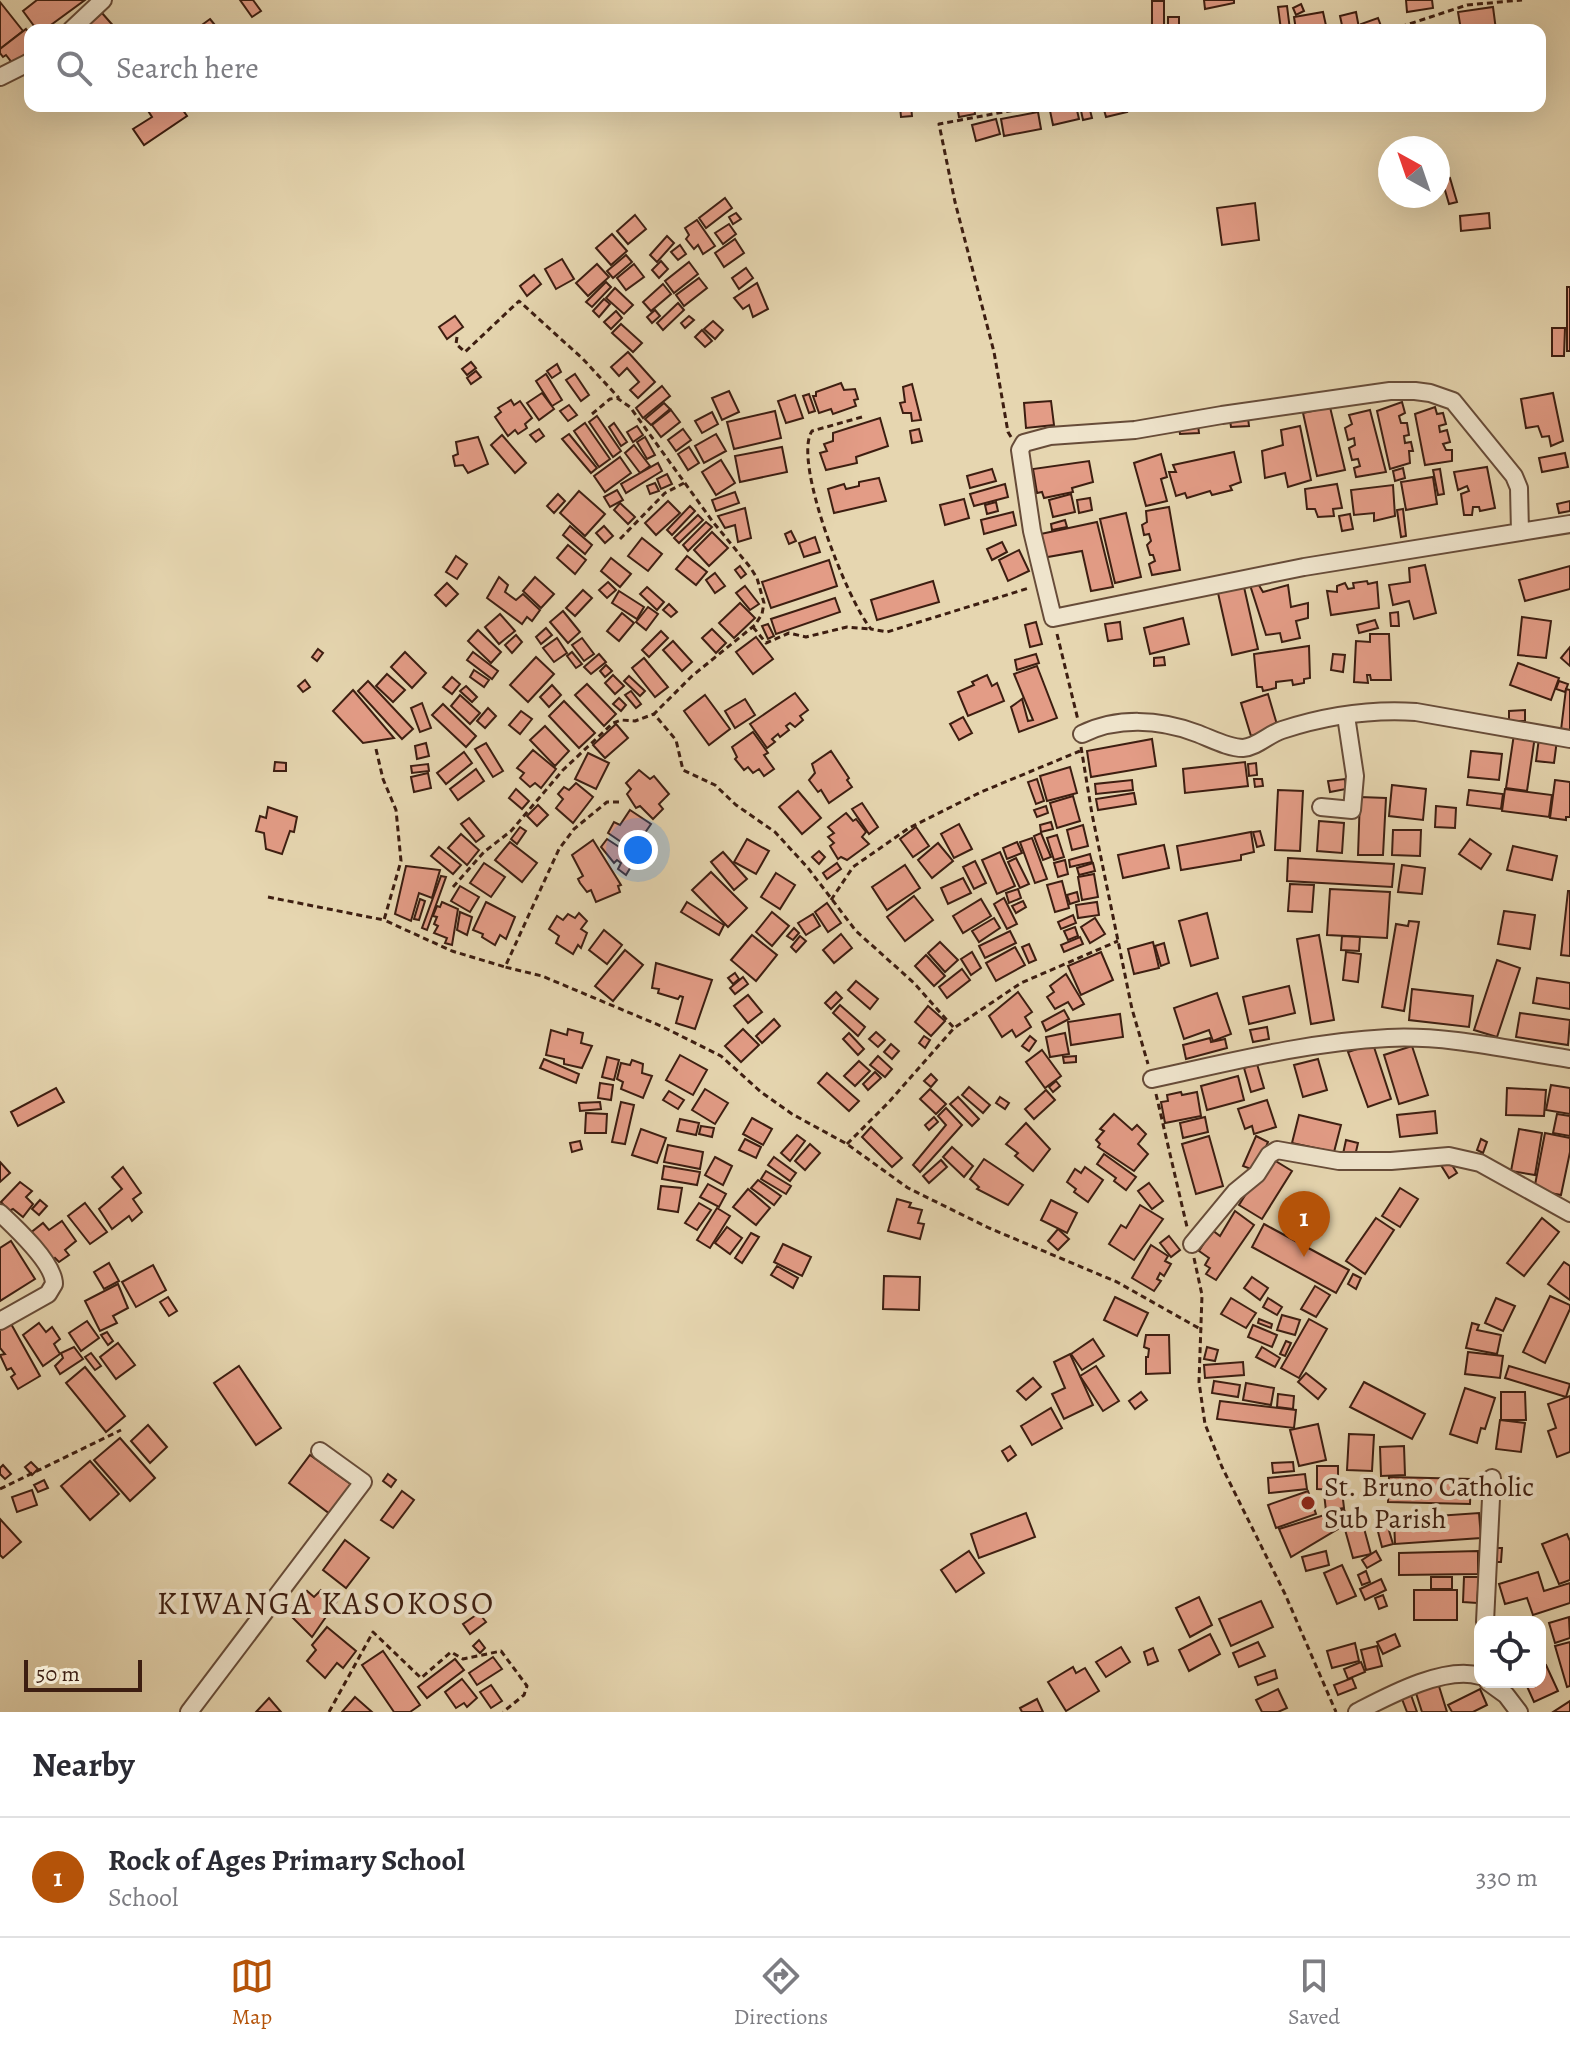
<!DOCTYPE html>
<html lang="en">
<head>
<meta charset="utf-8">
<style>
	:root { --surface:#fff; --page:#f2f2f3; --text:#2b2b33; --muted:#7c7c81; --line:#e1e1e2; --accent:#b45309 }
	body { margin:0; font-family:Alegreya,serif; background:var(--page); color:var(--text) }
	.controls { position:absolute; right:24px; bottom:24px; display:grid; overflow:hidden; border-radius:16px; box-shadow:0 8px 32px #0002 }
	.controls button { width:72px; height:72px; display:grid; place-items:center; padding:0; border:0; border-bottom:2px solid var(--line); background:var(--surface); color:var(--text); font:40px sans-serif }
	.compass { position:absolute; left:1378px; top:136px; width:72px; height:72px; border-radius:50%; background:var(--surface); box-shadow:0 8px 32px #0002; rotate:320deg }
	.scale { position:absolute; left:24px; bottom:20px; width:118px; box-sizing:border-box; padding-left:8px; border:4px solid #3d1e11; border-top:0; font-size:22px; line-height:28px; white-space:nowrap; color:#3d1e11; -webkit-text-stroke:6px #efe4cc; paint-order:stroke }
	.you { position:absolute; left:638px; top:850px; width:28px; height:28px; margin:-20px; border:6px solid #fff; border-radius:50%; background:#1a73e8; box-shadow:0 0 0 12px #1a73e833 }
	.badge { display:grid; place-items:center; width:52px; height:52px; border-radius:50%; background:var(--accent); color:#fff; font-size:26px; font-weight:700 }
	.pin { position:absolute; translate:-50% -66px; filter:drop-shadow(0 2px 4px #0008) }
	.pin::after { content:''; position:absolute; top:42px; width:28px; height:24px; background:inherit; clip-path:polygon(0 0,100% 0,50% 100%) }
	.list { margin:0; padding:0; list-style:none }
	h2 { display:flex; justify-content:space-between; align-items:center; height:104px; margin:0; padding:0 32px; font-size:34px }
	h2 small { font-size:26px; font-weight:400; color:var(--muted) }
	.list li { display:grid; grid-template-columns:52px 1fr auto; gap:24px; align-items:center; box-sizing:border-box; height:120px; padding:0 32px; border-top:2px solid var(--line) }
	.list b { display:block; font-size:30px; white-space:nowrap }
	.list p { margin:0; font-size:26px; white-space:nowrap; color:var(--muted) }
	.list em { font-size:26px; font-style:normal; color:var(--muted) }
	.icon { flex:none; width:44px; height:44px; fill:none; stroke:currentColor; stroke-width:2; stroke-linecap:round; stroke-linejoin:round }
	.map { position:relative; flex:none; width:1570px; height:1712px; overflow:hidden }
	.search { position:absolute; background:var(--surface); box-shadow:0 8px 32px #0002; left:24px; right:24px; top:24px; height:88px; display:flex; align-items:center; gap:20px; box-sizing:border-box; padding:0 28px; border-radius:16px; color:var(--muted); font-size:30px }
	.sheet { height:224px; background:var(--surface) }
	nav { display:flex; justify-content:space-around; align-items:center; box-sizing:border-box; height:112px; border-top:2px solid var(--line); background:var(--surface); font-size:22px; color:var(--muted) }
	nav a { display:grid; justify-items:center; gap:4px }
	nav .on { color:var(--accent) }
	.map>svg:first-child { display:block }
	.building { fill:#e39c86; stroke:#3d1e11; stroke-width:2 }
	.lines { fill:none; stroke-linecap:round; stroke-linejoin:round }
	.minor-casing { stroke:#674c39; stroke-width:20 }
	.path { stroke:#3d1e11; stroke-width:3; stroke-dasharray:6 4; stroke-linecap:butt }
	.minor { stroke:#efe4cc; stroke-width:16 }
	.poi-dot { fill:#8f2418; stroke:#efe4cc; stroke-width:3 }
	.labels { text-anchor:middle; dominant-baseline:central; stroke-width:8; stroke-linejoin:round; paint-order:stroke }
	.poi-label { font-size:28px; fill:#3d1e11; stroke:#efe4cc; text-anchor:start }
	.quarter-label { font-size:32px; letter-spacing:2px; fill:#3d1e11; stroke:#efe4cc }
</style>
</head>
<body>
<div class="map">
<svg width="1570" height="1712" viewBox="0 0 1570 1712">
	<rect width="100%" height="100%" fill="#e6d6b0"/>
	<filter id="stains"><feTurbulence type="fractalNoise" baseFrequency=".0025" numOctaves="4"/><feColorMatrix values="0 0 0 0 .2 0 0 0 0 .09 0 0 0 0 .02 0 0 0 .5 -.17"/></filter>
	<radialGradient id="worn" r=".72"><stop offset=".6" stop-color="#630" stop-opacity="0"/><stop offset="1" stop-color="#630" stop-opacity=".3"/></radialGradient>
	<g class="building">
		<path d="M37,0h48l-41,30h-7l-14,-19z"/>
		<path d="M240,0h13l8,11 -9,6z"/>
		<path d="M1204,0h30v3l-29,6z"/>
		<path d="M1406,0h26l1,8 -26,4z"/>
		<rect x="1152" y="1" width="12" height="29"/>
		<path d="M0,2l23,29 -23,18z"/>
		<path d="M1301,4l3,7 -8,4 -3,-7z"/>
		<path d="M1287,6l3,24h-9l-3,-23z"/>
		<path d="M1493,7l3,23h-35l-3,-18z"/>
		<path d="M1323,12l4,18h-31l-2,-13z"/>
		<path d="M1356,12l3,16 -16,2 -3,-14z"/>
		<path d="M102,13l15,17h-23l-5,-6z"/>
		<rect x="1168" y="17" width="11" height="13"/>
		<path d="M1378,18l3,8 -18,4 -2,-6z"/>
		<path d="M210,19l9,11h-24z"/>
		<path d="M26,29l4,5v16l-17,14 -7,-9 -3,2 -3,-4v-4z"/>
		<path d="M145,106h35l7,10 -43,29 -11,-16 19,-12z"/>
		<path d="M900,106h11l1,10 -11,1z"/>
		<path d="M957,106h17l1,8 -16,3z"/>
		<path d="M1049,106h27l3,13 -26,6z"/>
		<path d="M1080,106h9l3,12 -9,2z"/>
		<path d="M1103,106h22l2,6 -21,5z"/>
		<path d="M1038,112l3,17 -37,7 -3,-17z"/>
		<path d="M996,119l4,15 -24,7 -4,-16z"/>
		<path d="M1450,178l7,24 -8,2 -7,-24z"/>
		<path d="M725,198l7,10 -26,20 -7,-10z"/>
		<path d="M1255,203l4,37 -37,5 -5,-37z"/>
		<path d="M736,213l5,6 -8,5 -4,-7z"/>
		<path d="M1489,213l1,15 -29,3 -1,-15z"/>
		<path d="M635,215l11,14 -18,15 -11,-13z"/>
		<path d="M697,220l18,26 -12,8 -5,-9 -4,4 -8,-10 3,-4 -4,-7z"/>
		<path d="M729,224l7,10 -13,10 -8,-11z"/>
		<path d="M612,234l15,17 -16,14 -15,-17z"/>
		<path d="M667,236l7,7 -17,19 -7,-7z"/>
		<path d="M735,239l9,14 -20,14 -9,-14z"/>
		<path d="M680,245l6,9 -8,6 -7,-8z"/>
		<path d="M626,255l6,7 -19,16 -6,-7z"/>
		<path d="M562,259l12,20 -18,10 -11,-20z"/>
		<path d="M661,261l7,8 -9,9 -7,-8z"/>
		<path d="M689,262l9,12 -24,19 -9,-12z"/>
		<path d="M597,264l12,13 -21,19 -12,-13z"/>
		<path d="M634,264l10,13 -18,13 -9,-12z"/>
		<path d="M746,268l7,10 -14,11 -7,-11z"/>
		<path d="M534,275l7,9 -14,12 -7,-10z"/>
		<path d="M699,278l8,10 -23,18 -8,-11z"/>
		<path d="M606,282l5,5 -19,20 -6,-5z"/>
		<path d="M757,283l11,26 -15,8 -4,-12 -6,4 -9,-11z"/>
		<path d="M663,284l8,10 -20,17 -8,-9z"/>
		<rect x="1567" y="287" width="3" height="64"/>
		<path d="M615,288l18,17 -9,9 -18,-16z"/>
		<path d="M604,299l6,5 -11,13 -6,-6z"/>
		<path d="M678,303l6,7 -21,20 -6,-7z"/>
		<path d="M655,310l5,6 -8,7 -5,-6z"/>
		<path d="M616,311l6,7 -11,11 -7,-7z"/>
		<path d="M455,316l8,11 -16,12 -8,-12z"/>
		<path d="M689,316l5,4 -9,8 -4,-5z"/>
		<path d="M713,321l10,9 -8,9 -11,-10z"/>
		<path d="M621,324l21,19 -9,9 -21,-19z"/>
		<path d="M1552,328h13l-1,28h-12z"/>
		<path d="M702,330l10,11 -7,6 -10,-10z"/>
		<path d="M628,352l27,30 -17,16 -8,-8 9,-8 -12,-14 -8,8 -8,-9z"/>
		<path d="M471,362l5,6 -9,7 -5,-6z"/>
		<path d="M557,364l4,8 -9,6 -5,-7z"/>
		<path d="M476,371l5,6 -10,7 -4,-6z"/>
		<path d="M546,374l16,26 -10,6 -16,-25z"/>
		<path d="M575,374l14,21 -8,6 -15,-21z"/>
		<path d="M841,383l3,7 11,-1 3,10 -4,1 2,6 -23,8 -2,-5 -12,4 -6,-17h3v-4z"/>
		<path d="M912,384l9,36 -9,1 -1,-8h-8l-3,-10 5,-1 -2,-15z"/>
		<path d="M662,386l8,10 -27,22 -7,-10z"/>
		<path d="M729,391l10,21 -17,8 -10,-22z"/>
		<path d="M542,393l12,16 -15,11 -12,-17z"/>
		<path d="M1553,393l10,48 -12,5 -2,-10 -7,1 -4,-11 -12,2 -5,-29z"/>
		<path d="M809,394l6,17 -6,2 -6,-17z"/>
		<path d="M795,395l8,23 -17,5 -8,-22z"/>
		<path d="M511,400l3,5 6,-4 12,17 -7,6 2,4 -9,6 -3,-4 -7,6 -13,-19 6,-5 -3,-4z"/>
		<path d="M1051,401l3,24 -28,3 -2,-25z"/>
		<path d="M1402,402l3,11 -6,3 2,7h6l2,12 -5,1 1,7 6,-1 2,9h-4l1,12 -20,6 -13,-58z"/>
		<path d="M664,403l6,6 -19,16 -6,-6z"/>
		<path d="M569,405l8,10 -9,6 -8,-10z"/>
		<path d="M1330,407l15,63 -28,6 -14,-63z"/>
		<path d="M1435,407l2,7 6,-1 3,11 -7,2 1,6 7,-2 3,12 -7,2 3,6h6v11l-27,4 -10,-51z"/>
		<path d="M671,410l9,12 -19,15 -9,-12z"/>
		<path d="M1370,410l16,62 -30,5 -2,-9 6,-2 -2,-7 -6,1 -3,-12 6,-3 -1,-7 -6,2 -3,-12 7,-4 -3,-9z"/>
		<path d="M775,411l6,27 -47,11 -7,-27z"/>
		<path d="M712,412l6,12 -16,9 -7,-12z"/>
		<path d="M597,416l24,35 -8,6 -24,-35z"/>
		<path d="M880,418l8,28 -32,11 1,6 -31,7 -6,-17 7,-2 -3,-7 9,-3v-8z"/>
		<path d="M1248,418l1,8 -18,1 -1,-7z"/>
		<path d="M585,423l25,36 -11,8 -25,-36z"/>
		<path d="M614,423l13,19 -6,4 -12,-19z"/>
		<path d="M1198,425l1,8 -19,1 -1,-7z"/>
		<path d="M637,426l6,9 -10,7 -6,-10z"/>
		<path d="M1300,426l11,54 -23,7 -3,-14 -20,5 -3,-27 21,-6 -2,-15z"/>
		<path d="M539,429l5,7 -8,6 -6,-7z"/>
		<path d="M683,429l8,11 -15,11 -8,-11z"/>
		<path d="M919,429l3,12 -10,2 -2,-12z"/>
		<path d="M569,434l28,34 -6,5 -29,-34z"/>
		<path d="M716,434l10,17 -22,12 -9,-17z"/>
		<path d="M502,435l24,28 -11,10 -24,-28z"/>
		<path d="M478,437l10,27 -20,9 -5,-8 -8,1 -2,-10 5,-2 -2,-12z"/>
		<path d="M645,437l10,18 -8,4 -10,-17z"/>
		<path d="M634,445l16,21 -10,7 -15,-20z"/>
		<path d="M689,447l10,16 -11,7 -10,-16z"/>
		<path d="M782,447l5,25 -47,10 -5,-26z"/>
		<path d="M1234,452l7,30 -11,4 2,4 -20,5 -2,-4 -23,7 -2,-5 -9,3 -7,-24h7l-3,-7z"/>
		<path d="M1565,453l3,14 -26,5 -3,-14z"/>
		<path d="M1161,454l6,23 -6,2 6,22 -21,5 -12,-43z"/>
		<path d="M620,457l11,16 -26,19 -11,-16z"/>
		<path d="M721,460l14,23 -19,12 -14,-23z"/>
		<path d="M1089,461l4,21 -21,6 1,4 -29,6 -2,-6 -5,1 -4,-24z"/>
		<path d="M658,463l4,8 -36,22 -5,-9z"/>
		<path d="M1487,467l8,41 -15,3 -1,-4h-6l-1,8h-8l-3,-21 8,-3 -2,-5 -9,4 -4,-18z"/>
		<path d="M1403,468l2,10 -10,3 -2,-10z"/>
		<path d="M992,469l4,12 -26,7 -3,-12z"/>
		<path d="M1440,469l4,25 -6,1 -5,-25z"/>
		<path d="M667,474l5,10 -11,5 -4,-10z"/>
		<path d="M1433,477l4,27 -31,6 -5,-28z"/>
		<path d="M879,478l7,23 -52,12 -6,-24 16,-5 2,5 13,-3v-4z"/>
		<path d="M655,483l4,8 -9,3 -3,-8z"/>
		<path d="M1005,484l3,13 -34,9 -4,-12z"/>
		<path d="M1337,484l5,24 -9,1 1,7 -16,1 -3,-8h-8l-2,-20z"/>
		<path d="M1393,485l2,31 -21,5v-8l-20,2 -3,-25z"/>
		<path d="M617,490l6,10 -13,7 -6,-10z"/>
		<path d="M579,491l26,23 -20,22 -25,-23z"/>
		<path d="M735,492l4,11 -23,8 -4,-11z"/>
		<path d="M558,494l7,7 -11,12 -7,-7z"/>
		<path d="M1071,494l4,18 -22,5 -4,-17z"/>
		<path d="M1090,498l2,12 -13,3 -2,-13z"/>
		<path d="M964,499l5,19 -24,7 -5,-20z"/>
		<path d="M668,501l12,12 -24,22 -11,-12z"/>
		<path d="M1570,501v10l-11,2 -2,-9z"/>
		<path d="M996,502l2,9 -11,3 -2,-9z"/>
		<path d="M620,503l15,14 -7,7 -14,-14z"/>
		<path d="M690,506l5,5 -23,24 -5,-5z"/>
		<path d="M1169,507l11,63 -28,5 -3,-11 6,-3 -2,-6h-3l-3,-10 4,-4 -2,-7 -5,1 -2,-10 5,-3 -1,-11z"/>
		<path d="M745,508l6,30 -13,4 -3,-17 -10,3 -7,-12z"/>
		<path d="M1403,509l3,27 -5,1 -4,-27z"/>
		<path d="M1013,512l3,13 -32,9 -3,-14z"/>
		<path d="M1126,513l15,64 -26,6 -15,-64z"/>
		<path d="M1350,514l3,15 -11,2 -3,-15z"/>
		<path d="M698,515l5,5 -24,23 -5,-5z"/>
		<path d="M1065,520l2,7 -15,3 -1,-6z"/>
		<path d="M706,522l6,5 -24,24 -5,-6z"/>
		<path d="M1097,522l16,65 -22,4 -9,-40 -40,7 -6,-23z"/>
		<path d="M570,526l22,19 -7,9 -22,-19z"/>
		<path d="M604,526l9,10 -8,7 -9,-10z"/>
		<path d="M791,531l5,10 -7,3 -4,-10z"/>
		<path d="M712,532l16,16 -19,18 -15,-16z"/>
		<path d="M815,537l5,15 -16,5 -5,-14z"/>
		<path d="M642,538l20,16 -14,17 -20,-15z"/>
		<path d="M1002,542l5,10 -15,8 -5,-11z"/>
		<path d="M568,545l18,15 -11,14 -18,-16z"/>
		<path d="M1019,550l10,21 -21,10 -9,-21z"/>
		<path d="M456,556l11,8 -10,15 -11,-7z"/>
		<path d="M687,556l20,16 -11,13 -20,-16z"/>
		<path d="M611,558l20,16 -11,13 -19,-16z"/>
		<path d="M829,560l8,26 -66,22 -9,-26z"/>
		<path d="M1425,565l11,48 -22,6 -5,-18 -16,4 -4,-20 21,-3 -1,-14z"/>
		<path d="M740,566l6,8 -5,4 -6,-8z"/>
		<path d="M1570,566v23l-45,12 -6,-21z"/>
		<path d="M715,573l10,13 -10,7 -9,-13z"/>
		<path d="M499,577l9,8 -3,7 11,8 7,-6 17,16 -8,11 -5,-4 -5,7 -35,-26z"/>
		<path d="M535,577l19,17 -13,14 -18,-17z"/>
		<path d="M933,581l6,21 -62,18 -6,-20z"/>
		<path d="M1367,581l1,3 9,-2 2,26 -48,7 -4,-24 10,1v-6l8,-3 3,6 6,-1 -1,-5z"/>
		<path d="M608,582l8,8 -9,8 -8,-8z"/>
		<path d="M1257,582l6,10 25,-7 3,22 17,-4v15l-12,3 4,17 -18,4 -2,-9 -14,2 -16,-50z"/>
		<path d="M447,583l11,11 -12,12 -11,-11z"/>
		<path d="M745,586l14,18 -9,6 -14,-17z"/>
		<path d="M647,587l17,15 -7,8 -17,-16z"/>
		<path d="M1244,587l14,62 -26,6 -14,-62z"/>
		<path d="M583,590l9,8 -17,18 -9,-8z"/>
		<path d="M619,591l25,16 -7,12 -25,-16z"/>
		<path d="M835,598l5,14 -64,22 -5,-15z"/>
		<path d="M740,603l15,15 -21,20 -15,-15z"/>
		<path d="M669,604l8,8 -6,5 -8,-7z"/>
		<path d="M648,607l10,7 -12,16 -10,-8z"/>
		<path d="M563,611l17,21 -12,11 -18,-21z"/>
		<path d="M1398,612l1,14h-8l-1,-13z"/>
		<path d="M622,613l12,10 -15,18 -12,-10z"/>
		<path d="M500,614l15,17 -16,13 -14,-17z"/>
		<path d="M1522,617l29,4 -5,37 -28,-3z"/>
		<path d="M1183,618l6,26 -39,10 -6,-26z"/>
		<path d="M1375,620l3,8 -19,5 -2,-8z"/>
		<path d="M1036,622l6,22 -12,3 -5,-22z"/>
		<path d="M1120,622l2,17 -14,2 -3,-17z"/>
		<path d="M768,624l6,12 -6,3 -6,-13z"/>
		<path d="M546,628l6,7 -11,9 -5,-7z"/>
		<path d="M712,629l14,14 -10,10 -14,-15z"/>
		<path d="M478,630l23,22 -10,11 -23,-22z"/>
		<path d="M661,631l7,7 -19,19 -7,-7z"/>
		<path d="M1370,634h19l2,46h-20l-1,-5h-3l1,8 -14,-1 2,-41 14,1z"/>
		<path d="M516,635l6,7 -10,11 -7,-8z"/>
		<path d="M756,637l17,22 -20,15 -17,-22z"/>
		<path d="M557,638l10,15 -13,9 -11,-14z"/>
		<path d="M582,638l12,16 -10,7 -12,-16z"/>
		<path d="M673,641l19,21 -10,9 -19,-21z"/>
		<path d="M1309,646l1,32 -6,1v4l-11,2 -1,-5 -16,2v6l-13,3 -1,-4h-5l-3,-33z"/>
		<path d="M1570,647v19l-9,-8z"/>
		<path d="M318,649l5,4 -6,8 -5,-4z"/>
		<path d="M405,652l21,21 -14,15 -21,-21z"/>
		<path d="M473,652l25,19 -6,8 -25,-19z"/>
		<path d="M572,652l10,12 -6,4 -9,-12z"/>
		<path d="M599,654l7,8 -15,12 -7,-7z"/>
		<path d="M1036,654l3,9 -22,7 -2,-10z"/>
		<path d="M1333,654l12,1 -2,17 -12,-2z"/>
		<path d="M536,657l18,17 -26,28 -18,-17z"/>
		<path d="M1164,657l1,8 -11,1v-8z"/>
		<path d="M644,658l24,29 -13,10 -23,-29z"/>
		<path d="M1518,663l41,15 -8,22 -41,-15z"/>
		<path d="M606,665l6,6 -7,6 -5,-6z"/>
		<path d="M1037,666l20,52 -38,14 -8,-25 11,-8 6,22 5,-1 -19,-46z"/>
		<path d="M474,670l15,10 -5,7 -14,-10z"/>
		<path d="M387,674l18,16 -12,12 -17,-16z"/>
		<path d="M613,675l11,11 -9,8 -10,-11z"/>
		<path d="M987,675l5,11 5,-3 7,18 -36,15 -10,-24 16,-7 -2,-3z"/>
		<path d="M629,676l16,15 -5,5 -16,-15z"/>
		<path d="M452,677l8,7 -8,10 -9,-7z"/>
		<path d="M305,680l5,7 -7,5 -5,-6z"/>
		<path d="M368,681l45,48 -11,10 -44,-48z"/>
		<path d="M1559,681l9,3 -3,8 -9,-3z"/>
		<path d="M587,684l29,30 -12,12 -29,-31z"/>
		<path d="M552,685l9,10 -12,12 -9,-10z"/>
		<path d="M466,686l11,11 -5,5 -12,-11z"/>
		<path d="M1566,689l4,1v41l-9,-1z"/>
		<path d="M353,690l41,48 -31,5 -30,-32z"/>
		<path d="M631,691l10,13 -5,4 -11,-13z"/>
		<path d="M795,693l13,17 -8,6 3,4 -8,7 -5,-4 -4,3 3,4 -9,7 -2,-3 -6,5 3,3 -8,6 -17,-24z"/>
		<path d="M1268,694l10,34 -27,8 -10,-33z"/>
		<path d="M460,695l20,18 -10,11 -19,-18z"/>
		<path d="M705,695l25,34 -21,16 -25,-34z"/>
		<path d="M619,698l7,7 -5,6 -8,-7z"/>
		<path d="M745,699l10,16 -20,13 -10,-17z"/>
		<path d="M564,701l31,32 -16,15 -30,-32z"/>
		<path d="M422,703l9,25 -11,4 -9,-24z"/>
		<path d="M443,704l33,32 -10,11 -34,-32z"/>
		<path d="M488,708l8,8 -11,12 -8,-7z"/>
		<path d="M1525,710v11h-16v-10z"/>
		<path d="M521,711l11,8 -12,15 -11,-9z"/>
		<path d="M963,717l9,16 -13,7 -9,-16z"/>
		<path d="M616,724l12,14 -23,20 -12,-13z"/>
		<path d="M545,726l24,25 -14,15 -25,-26z"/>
		<path d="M753,732l15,21 -4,2 10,14 -10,7 -5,-7 -6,4 -5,-6 -4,3 -9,-11 2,-2 -5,-10z"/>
		<path d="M1514,734l21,2 -8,55 -21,-3z"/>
		<path d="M1539,738l18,2 -3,23 -18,-2z"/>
		<path d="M1152,739l4,27 -65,11 -4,-26z"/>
		<path d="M426,743l3,13 -12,3 -2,-13z"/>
		<path d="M486,743l17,28 -10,6 -18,-28z"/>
		<path d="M533,750l23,19 -15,19 -6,-5 -5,4 -10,-9 4,-5 -7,-5z"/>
		<path d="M831,751l18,27 -2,2 5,7 -23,16 -8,-13 -3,2 -9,-12 6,-7 -3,-9z"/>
		<path d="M1471,751l31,3 -3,26 -31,-3z"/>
		<path d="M464,752l8,11 -26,21 -9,-11z"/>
		<path d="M588,753l21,10 -13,26 -21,-10z"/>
		<path d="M275,762l11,1v8h-12z"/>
		<path d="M1245,762l3,24 -63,7 -2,-24z"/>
		<path d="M1256,763l1,12 -8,1 -1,-12z"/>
		<path d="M428,764l1,7 -17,2 -1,-7z"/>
		<path d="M1070,767l7,26 -30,8 -7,-25z"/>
		<path d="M476,769l8,12 -26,19 -8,-11z"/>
		<path d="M639,770l11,9 4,-3 15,18 -10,10 4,5 -10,10 -13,-13 -4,2 -9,-14 4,-5 -5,-6z"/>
		<path d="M428,773l3,15 -17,4 -3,-15z"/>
		<path d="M1037,779l7,22 -8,3 -8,-22z"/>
		<path d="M1254,779h8l1,7 -8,1z"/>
		<path d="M1345,779l1,10 -16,3 -2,-11z"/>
		<path d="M1132,780l1,10 -37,4 -1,-10z"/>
		<path d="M1555,780l15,2v35h-4v3l-16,-2z"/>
		<path d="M576,783l17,14 -20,26 -17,-15 7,-9 -5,-5 6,-7 5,3z"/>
		<path d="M1392,785l34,4 -3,31 -34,-4z"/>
		<path d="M516,789l13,12 -7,8 -13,-11z"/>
		<path d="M1505,789l47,6 -3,22 -47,-6z"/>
		<path d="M1278,790l25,1 -3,60 -25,-1z"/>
		<path d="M1469,790l34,4 -2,15 -34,-4z"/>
		<path d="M798,791l23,27 -19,16 -23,-27z"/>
		<path d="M1134,793l2,11 -38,6 -2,-11z"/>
		<path d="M1073,796l7,25 -23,7 -7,-25z"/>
		<path d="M1360,797l26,1 -3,57h-25z"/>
		<path d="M862,803l16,24 -9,7 -17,-25z"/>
		<path d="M538,805l10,10 -11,11 -10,-10z"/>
		<path d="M1046,806l2,7 -11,4 -3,-7z"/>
		<path d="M1436,806l20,2 -1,20 -20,-1z"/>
		<path d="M268,807l29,10 -3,15 -4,-1 -8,23 -16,-5 -2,-16 -8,-2 4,-15 6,2z"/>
		<path d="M630,810l21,14 -18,26 -25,-17 6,-11 6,3z"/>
		<path d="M846,813l7,8 3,-2 10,13 -4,5 7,7 -22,16 -6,-3 -3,2 -8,-13 4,-3 -6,-6 6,-4 -6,-6z"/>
		<path d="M469,818l15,18 -8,6 -15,-18z"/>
		<path d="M1319,821l25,2 -2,30 -25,-2z"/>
		<path d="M1051,822l2,7 -12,3 -1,-7z"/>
		<path d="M959,824l13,25 -18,9 -13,-24z"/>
		<path d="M1083,825l5,21 -16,4 -5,-20z"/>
		<path d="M520,827l6,4 -9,13 -6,-5z"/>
		<path d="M916,827l13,19 -16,11 -13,-18z"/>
		<path d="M1393,830h28l-1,26 -28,-1z"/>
		<path d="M1260,831l4,14 -7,2 -4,-15z"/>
		<path d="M1251,832l3,20 -13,3v5l-60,10 -4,-24z"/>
		<path d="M1041,833l10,24 -8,3 -9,-24z"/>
		<path d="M461,834l18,16 -12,15 -19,-17z"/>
		<path d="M1057,835l7,22 -10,3 -7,-22z"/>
		<path d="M1032,838l15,41 -12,4 -15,-41z"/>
		<path d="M607,839l29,19 -10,17 -8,-6 3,-6 -4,-3 -3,3 -13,-16z"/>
		<path d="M747,839l22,12 -13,23 -22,-12z"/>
		<path d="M1470,839l21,15 -10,15 -22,-15z"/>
		<path d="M593,840l28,45 -3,1 2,6 -24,10 -5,-12 -4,2 -7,-9 -2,-4 5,-3 -11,-21z"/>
		<path d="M510,842l27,21 -15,19 -27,-22z"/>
		<path d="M1017,842l5,11 -15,6 -4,-11z"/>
		<path d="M938,843l15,18 -21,17 -14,-18z"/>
		<path d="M1164,845l5,23 -46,10 -5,-23z"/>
		<path d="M1513,846l44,10 -5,24 -45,-10z"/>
		<path d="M439,847l22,18 -8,9 -22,-18z"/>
		<path d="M819,851l6,6 -6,7 -7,-7z"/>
		<path d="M723,852l24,27 -13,11 -23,-28z"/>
		<path d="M1000,852l15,34 -18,8 -15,-34z"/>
		<path d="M1090,854l2,8 -22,5 -1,-7z"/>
		<path d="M1016,858l13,26 -9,4 -12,-26z"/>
		<path d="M1288,858l106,6 -2,23 -105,-6z"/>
		<path d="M1065,860l3,14 -10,3 -4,-14z"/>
		<path d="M975,861l11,22 -12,6 -11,-22z"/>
		<path d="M484,863l21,14 -14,20 -21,-14z"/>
		<path d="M837,863l4,6 -14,10 -4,-6z"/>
		<path d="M1093,863l2,8 -16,4 -2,-7z"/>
		<path d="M905,865l15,23 -33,22 -15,-23z"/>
		<path d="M1402,865l23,3 -3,26 -24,-2z"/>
		<path d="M406,866l34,4 -8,28 -13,-5 -8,28 -16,-7z"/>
		<path d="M711,872l36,36 -19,19 -36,-37z"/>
		<path d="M776,873l19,12 -15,24 -19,-12z"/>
		<path d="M1094,874l4,23 -16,3 -4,-23z"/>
		<path d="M441,876l5,1 -19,53 -5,-2z"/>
		<path d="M963,878l8,15 -23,11 -7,-16z"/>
		<path d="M1062,881l7,27 -14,4 -8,-27z"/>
		<path d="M1290,884l24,1 -2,27 -24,-1z"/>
		<path d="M460,886l19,11 -9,15 -19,-11z"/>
		<path d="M1018,889l3,9 -12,5 -3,-10z"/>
		<path d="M1330,889l60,3 -3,46 -60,-3z"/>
		<path d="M1568,891h2v65l-9,-1z"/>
		<path d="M1077,892l2,9 -9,3 -3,-9z"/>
		<path d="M914,896l19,24 -28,21 -18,-24z"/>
		<path d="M1004,898l13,26 -10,5 -13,-25z"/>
		<path d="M420,899l5,2 -6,19 -5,-1z"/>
		<path d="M981,899l10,17 -28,17 -10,-17z"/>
		<path d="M1023,901l3,6 -10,6 -4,-7z"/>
		<path d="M442,902l16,7 -6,36 -7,-2 2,-5 -13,-5 4,-7 -4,-2 3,-7 -4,-1 4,-10 3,1z"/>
		<path d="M486,902l29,15 -9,22 -6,-4 -5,10 -13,-8 1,-3 -10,-4z"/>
		<path d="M687,902l37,23 -5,10 -38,-23z"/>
		<path d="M1097,902l2,13 -21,3 -2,-13z"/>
		<path d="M827,903l14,20 -13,9 -13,-20z"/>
		<path d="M1504,911l31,4 -5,34 -32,-5z"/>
		<path d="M460,912l12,5 -5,18 -10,-5z"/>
		<path d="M772,912l17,14 -17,20 -16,-14z"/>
		<path d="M579,913l8,8 -6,8 6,4 -6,15 -3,-3 -5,9 -17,-11 3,-7 -10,-7 8,-13 6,4 5,-6 7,4z"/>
		<path d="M1207,913l11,45 -27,8 -12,-45z"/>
		<path d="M813,914l7,12 -14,9 -8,-12z"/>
		<path d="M1073,915l3,8 -15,6 -3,-7z"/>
		<path d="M994,918l6,10 -21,14 -7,-11z"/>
		<path d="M1095,918l10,16 -15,9 -9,-16z"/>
		<path d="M1409,921l10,1 -15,89 -22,-4 14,-83 12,2z"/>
		<path d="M1075,927l3,9 -10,4 -4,-9z"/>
		<path d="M794,928l5,5 -6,7 -6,-4z"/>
		<path d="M604,930l18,15 -15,19 -18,-14z"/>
		<path d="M1010,931l6,12 -31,15 -6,-12z"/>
		<path d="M841,934l11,14 -18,15 -11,-13z"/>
		<path d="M752,935l25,20 -21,26 -25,-21z"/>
		<path d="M1319,935l15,85 -23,4 -14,-85z"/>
		<path d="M800,936l6,5 -10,11 -5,-5z"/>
		<path d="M1342,936l18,1 -1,14 -18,-1z"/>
		<path d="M1080,937l3,7 -19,8 -3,-7z"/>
		<path d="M940,942l18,18 -13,12 -17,-19z"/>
		<path d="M1153,942l6,26 -25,6 -6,-25z"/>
		<path d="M1164,943l5,20 -8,3 -6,-20z"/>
		<path d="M1029,944l7,16 -7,3 -7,-16z"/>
		<path d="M1015,947l10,18 -29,16 -10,-18z"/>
		<path d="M625,950l18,15 -30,36 -18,-15z"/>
		<path d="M972,952l9,16 -10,7 -10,-16z"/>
		<path d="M1101,952l12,28 -32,15 -13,-29z"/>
		<path d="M1346,952l15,2 -3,28 -15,-2z"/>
		<path d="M926,955l19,21 -11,10 -19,-20z"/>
		<path d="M1497,960l23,8 -23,69 -23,-7z"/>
		<path d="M656,963l56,17 -17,49 -19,-6 7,-26 -3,-1 -2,3 -20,-6 1,-4 -7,-1z"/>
		<path d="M962,969l8,11 -23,18 -8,-11z"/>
		<path d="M735,973l4,6 -6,5 -5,-6z"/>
		<path d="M1066,974l18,30 -11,6 -5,-8 -13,7 -8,-12 7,-5 -4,-6z"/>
		<path d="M743,977l5,7 -13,10 -5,-6z"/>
		<path d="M1537,978l33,5v26l-37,-6z"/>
		<path d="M856,981l22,18 -8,10 -22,-19z"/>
		<path d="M1289,986l6,27 -46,11 -6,-27z"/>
		<path d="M1412,989l61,7 -4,31 -60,-7z"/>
		<path d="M836,992l6,6 -11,11 -6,-6z"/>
		<path d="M1018,992l14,20 -7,5 6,10 -15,10 -4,-7 -10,7 -13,-21z"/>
		<path d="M1217,993l14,41 -18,7 -4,-11 -25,9 -10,-31z"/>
		<path d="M748,995l14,17 -14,11 -14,-17z"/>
		<path d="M840,1005l25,22 -7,9 -25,-23z"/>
		<path d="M928,1006l17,15 -14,15 -16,-14z"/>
		<path d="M1064,1010l5,9 -23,12 -4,-9z"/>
		<path d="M1520,1013l50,7 -2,25 -52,-8z"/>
		<path d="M1120,1014l3,23 -52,8 -3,-23z"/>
		<path d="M774,1019l6,7 -18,17 -6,-7z"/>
		<path d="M1267,1027l2,12 -16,3 -3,-12z"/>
		<path d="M568,1029l15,4 -2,10 11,3 -10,22 -18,-4v-5l-18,-4 5,-25 16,5z"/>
		<path d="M743,1029l16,16 -18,17 -16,-16z"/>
		<path d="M876,1032l9,8 -7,7 -9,-8z"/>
		<path d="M849,1033l15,16 -6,6 -15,-16z"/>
		<path d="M1065,1033l4,21 -19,3 -4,-20z"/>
		<path d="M924,1036l6,4 -5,8 -6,-5z"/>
		<path d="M1030,1036l6,5 -7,10 -7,-5z"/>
		<path d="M1210,1038l1,4 14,-3 2,9 -41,11 -3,-14z"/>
		<path d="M891,1044l8,7 -7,8 -8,-7z"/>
		<path d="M1373,1044l18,55 -23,8 -20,-55z"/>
		<path d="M1412,1046l16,49 -29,9 -15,-49z"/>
		<path d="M1042,1050l19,26 -16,12 -19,-26z"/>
		<path d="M680,1055l27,15 -14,25 -27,-15z"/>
		<path d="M878,1056l14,13 -7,8 -15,-12z"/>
		<path d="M1076,1056v6l-12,1 -1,-6z"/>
		<path d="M607,1057l12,3 -5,20 -12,-3z"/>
		<path d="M544,1059l35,15 -3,9 -36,-15z"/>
		<path d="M1318,1059l9,31 -24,7 -9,-32z"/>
		<path d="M632,1060l11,4 -1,9 10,3 -9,22 -22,-9 2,-7 -6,-3 4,-16 9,2z"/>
		<path d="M859,1061l11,10 -15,15 -11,-10z"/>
		<path d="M1257,1064l7,24 -13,4 -7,-24z"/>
		<path d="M875,1072l6,6 -13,12 -5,-6z"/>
		<path d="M827,1073l32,28 -10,10 -31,-28z"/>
		<path d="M931,1074l6,6 -6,7 -7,-6z"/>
		<path d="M1238,1076l6,24 -37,10 -6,-24z"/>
		<path d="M1056,1081l4,5 -7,6 -4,-5z"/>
		<path d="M600,1083l13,2 -2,15 -13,-2z"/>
		<path d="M1551,1085l19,3v26l-24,-4z"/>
		<path d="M969,1087l21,18 -7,8 -21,-18z"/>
		<path d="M56,1088l8,14 -46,24 -7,-14z"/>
		<path d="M1507,1088l39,2 -2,26 -38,-1z"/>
		<path d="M705,1089l23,14 -13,21 -23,-14z"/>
		<path d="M930,1089l16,15 -10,10 -16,-15z"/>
		<path d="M1046,1090l9,10 -21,19 -9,-10z"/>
		<path d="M669,1091l15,9 -6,9 -15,-9z"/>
		<path d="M1181,1092l1,3 15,-3 4,24 -36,7 -4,-21 7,-1 -1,-6z"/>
		<path d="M958,1097l21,22 -7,7 -22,-22z"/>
		<path d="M1000,1097l9,6 -4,6 -9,-6z"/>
		<path d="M1267,1100l9,27 -22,7 -2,-8 -7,3 -7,-20z"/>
		<path d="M600,1102l1,7 -21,2 -1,-8z"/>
		<path d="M621,1102l13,3 -9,39 -13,-2z"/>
		<path d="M946,1108l16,17 -42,47 -7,-7 33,-40 -8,-9z"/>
		<path d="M1435,1111l2,22 -37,4 -3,-22z"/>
		<path d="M586,1113l21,1 -1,19h-21z"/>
		<path d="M1114,1114l18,16 5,-5 9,9 -8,10 10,10 -14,17 -36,-24 2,-3 -4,-4 8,-9 -4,-2z"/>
		<path d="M1557,1114l13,2v20l-17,-3z"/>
		<path d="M1299,1115l42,10 -7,27 -42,-9z"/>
		<path d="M934,1117l4,5 -9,8 -4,-5z"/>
		<path d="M1205,1117l3,15 -25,6 -3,-15z"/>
		<path d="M752,1118l20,11 -9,16 -20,-11z"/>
		<path d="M680,1119l19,4 -3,12 -19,-4z"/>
		<path d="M1026,1123l24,26 -17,22 -18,-15 3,-3 -12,-9z"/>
		<path d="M701,1126l13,2 -2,9 -13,-3z"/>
		<path d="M871,1127l31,31 -10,9 -30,-30z"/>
		<path d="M641,1129l25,9 -9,25 -25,-8z"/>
		<path d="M1519,1129l23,4 -7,42 -24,-4z"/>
		<path d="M1545,1133l25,5v14l-9,43 -27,-5z"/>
		<path d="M797,1135l8,6 -15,20 -9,-8z"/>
		<path d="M1209,1136l14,50 -27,8 -14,-50z"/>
		<path d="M1256,1136l12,6 -12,29 -13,-5z"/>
		<path d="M745,1139l16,8 -5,11 -17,-8z"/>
		<path d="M1481,1139l6,3 -4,11 -6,-3z"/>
		<path d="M1346,1140l12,3 -3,13 -12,-2z"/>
		<path d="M580,1141l2,8 -10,3 -2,-9z"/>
		<path d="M810,1144l10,9 -15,17 -10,-9z"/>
		<path d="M668,1145l35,7 -3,17 -36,-7z"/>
		<path d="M952,1147l21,19 -9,11 -21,-20z"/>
		<path d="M1104,1154l32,23 -10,13 -12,-9 2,-3 -19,-14z"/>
		<path d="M715,1157l17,9 -9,19 -18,-10z"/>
		<path d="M774,1157l22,16 -6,8 -22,-16z"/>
		<path d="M1269,1157l23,14 -30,48 -23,-14z"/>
		<path d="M1447,1157l10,16 -8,5 -10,-16z"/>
		<path d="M984,1159l39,26 -15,20 -31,-16 2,-2 -9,-8z"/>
		<path d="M941,1160l6,7 -18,16 -6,-7z"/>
		<path d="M0,1162l10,11 -10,9z"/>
		<path d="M664,1166l36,6 -3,13 -35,-6z"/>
		<path d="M123,1167l18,26 -8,6 9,13 -10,9 -3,-5 -17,13 -13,-20 23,-20 -10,-12z"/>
		<path d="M1085,1167l18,13 -15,22 -14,-10 2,-3 -9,-7 8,-13 6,4z"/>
		<path d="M766,1171l25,15 -5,8 -25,-15z"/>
		<path d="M758,1180l23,16 -7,9 -23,-17z"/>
		<path d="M20,1182l12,9 -6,6 7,7 -10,13 -10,-8 -4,2 -8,-9z"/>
		<path d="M1149,1183l14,18 -11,8 -14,-18z"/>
		<path d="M708,1184l18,10 -7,13 -19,-10z"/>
		<path d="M661,1186l21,2 -4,24 -20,-3z"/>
		<path d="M1400,1188l18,11 -18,28 -18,-11z"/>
		<path d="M748,1189l22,19 -14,17 -23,-18z"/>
		<path d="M897,1199l14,4 -2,4 13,3 -4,13 6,1 -4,15 -32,-8z"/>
		<path d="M40,1200l7,6 -8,9 -7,-6z"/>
		<path d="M1051,1200l26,13 -10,20 -26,-13z"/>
		<path d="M85,1203l22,29 -17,12 -22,-28z"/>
		<path d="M699,1203l12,7 -14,20 -12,-7z"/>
		<path d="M1140,1205l23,14 -29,41 -25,-16 12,-19 5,3z"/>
		<path d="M717,1208l13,8 -20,32 -13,-8z"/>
		<path d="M1235,1211l19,14 -38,55 -10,-6 4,-6 -5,-3 4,-7 -10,-7 13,-21 8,6z"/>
		<path d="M1376,1218l18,12 -29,44 -19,-13z"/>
		<path d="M1542,1218l17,14 -35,44 -17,-13z"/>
		<path d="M62,1221l14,20 -11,9 4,5 -10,7 -4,-4 -4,4 -22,-28 14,-11 6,7z"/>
		<path d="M1264,1224l85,46 -13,23 -84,-46z"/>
		<path d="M727,1227l15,11 -12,16 -15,-11z"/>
		<path d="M1058,1229l11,10 -11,11 -10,-9z"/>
		<path d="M751,1233l8,4 -17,26 -7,-5z"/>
		<path d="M1169,1236l11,14 -9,7 -11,-14z"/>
		<path d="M11,1241l24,38 -35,22v-53z"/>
		<path d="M783,1244l28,13 -9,19 -28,-14z"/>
		<path d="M1151,1245l17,11 -3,5 6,3 -7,12 -4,-3 -3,6 4,2 -7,10 -22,-13z"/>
		<path d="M1564,1262l6,4v34l-22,-16z"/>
		<path d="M109,1263l10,18 -15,8 -10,-17z"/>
		<path d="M153,1265l13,25 -30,17 -14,-25z"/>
		<path d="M777,1266l21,12 -5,10 -22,-13z"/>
		<path d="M1353,1274l8,4 -5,11 -8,-5z"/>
		<path d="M884,1276l36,1 -1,33 -36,-1z"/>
		<path d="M1252,1277l16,11 -8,12 -16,-12z"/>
		<path d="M118,1284l10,24 -15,8 4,7 -17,8 -15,-30z"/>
		<path d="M1315,1286l15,9 -14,22 -15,-8z"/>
		<path d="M1550,1296l20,9v4l-25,54 -22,-11z"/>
		<path d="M168,1297l9,14 -8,5 -9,-14z"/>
		<path d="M1115,1297l33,16 -11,23 -33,-16z"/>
		<path d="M1231,1298l25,15 -10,15 -25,-14z"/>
		<path d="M1268,1298l14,9 -5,8 -14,-8z"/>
		<path d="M1496,1298l19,8 -12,25 -18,-8z"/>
		<path d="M1282,1315l18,5 -5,15 -18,-5z"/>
		<path d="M1259,1319l13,5 -1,4 -13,-5z"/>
		<path d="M1309,1319l18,10 -28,49 -18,-10z"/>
		<path d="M87,1321l12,17 -18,13 -12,-18z"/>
		<path d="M10,1322l30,54 -22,13 -7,-12 4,-3 -4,-6 -4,2 -7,-15 5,-1 -5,-6v-21z"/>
		<path d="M39,1323l7,9 6,-5 8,12 -6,5 6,10 -17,12 -20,-31z"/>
		<path d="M1472,1323l7,2 -2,5 24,5 -4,19 -31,-6z"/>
		<path d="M1253,1325l24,10 -5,12 -24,-10z"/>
		<path d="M107,1332l6,9 -5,4 -7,-10z"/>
		<path d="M1146,1335h23l1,38 -24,1v-17h2l1,-8 -5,-2z"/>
		<path d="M1093,1339l11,17 -22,14 -11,-16z"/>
		<path d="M1286,1341l5,2 -6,13 -5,-2z"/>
		<path d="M118,1343l17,22 -19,14 -16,-22z"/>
		<path d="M74,1347l9,12 -23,15 -5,-8 8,-8 -2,-5z"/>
		<path d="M1207,1347l11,3 -3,11 -11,-2z"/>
		<path d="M1262,1347l18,11 -5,9 -19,-10z"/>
		<path d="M1468,1352l35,4 -3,22 -35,-4z"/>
		<path d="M91,1353l10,13 -6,4 -10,-13z"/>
		<path d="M1070,1354l23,51 -29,14 -12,-25 13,-6 -11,-26z"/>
		<path d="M1243,1362l1,13 -39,3 -1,-13z"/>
		<path d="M239,1366l42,62 -25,17 -42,-62z"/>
		<path d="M1096,1366l23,35 -16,10 -23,-35z"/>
		<path d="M1509,1366l61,18 -4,13 -61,-19z"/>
		<path d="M85,1367l40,49 -19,16 -40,-49z"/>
		<path d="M1306,1373l20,16 -8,10 -20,-17z"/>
		<path d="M1033,1378l8,9 -15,13 -9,-9z"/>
		<path d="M1214,1381l26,4 -2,12 -26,-4z"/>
		<path d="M1364,1382l61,32 -13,25 -62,-32z"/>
		<path d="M1246,1383l28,5 -3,17 -28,-5z"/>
		<path d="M1465,1388l30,10 -10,31 -4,-1 -4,15 -27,-9z"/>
		<path d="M1141,1392l6,8 -12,9 -6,-8z"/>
		<path d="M1501,1392h24l1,28h-25z"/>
		<path d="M1278,1394l16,2 -1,13 -16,-2z"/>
		<path d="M1570,1396v56l-13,5 -9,-26 8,-3 -8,-24z"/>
		<path d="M1220,1401l76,9 -2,18 -77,-9z"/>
		<path d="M1051,1408l11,20 -30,17 -11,-19z"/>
		<path d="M1500,1420l25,3 -4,29 -25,-3z"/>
		<path d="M1318,1424l8,36 -27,6 -9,-36z"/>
		<path d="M148,1425l19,22 -17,16 -19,-22z"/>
		<path d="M1349,1434l25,1 -2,36 -25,-1z"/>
		<path d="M120,1438l35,40 -25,23 -36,-41z"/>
		<path d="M1010,1446l6,9 -8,6 -6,-10z"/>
		<path d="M1404,1446l1,29 -24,1 -1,-29z"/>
		<path d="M310,1455l42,30 -22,29 -41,-31z"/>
		<path d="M90,1461l29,33 -29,26 -29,-34z"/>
		<path d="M31,1462l7,7 -6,6 -7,-8z"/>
		<path d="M1293,1462l1,9 -21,2 -1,-10z"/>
		<path d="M3,1465l8,9 -6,5 -5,-5v-6z"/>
		<path d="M1317,1466h21v24l-21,-1z"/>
		<path d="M388,1474l8,6 -5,7 -8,-6z"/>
		<path d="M1305,1474l2,15 -38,4 -1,-15z"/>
		<path d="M1389,1477l82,2 -1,25 -82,-2z"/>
		<path d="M44,1480l4,8 -10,4 -4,-7z"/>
		<path d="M32,1490l5,15 -20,7 -5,-15z"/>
		<path d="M402,1491l12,9 -21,28 -12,-8z"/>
		<path d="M1308,1491l8,23 -40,14 -8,-23z"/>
		<path d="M1342,1491l2,17 -18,3 -2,-18z"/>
		<path d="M1344,1509l4,14 -57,34 -12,-28z"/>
		<path d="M1026,1513l9,24 -56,21 -8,-24z"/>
		<path d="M1479,1513l2,25 -86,6 -1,-25z"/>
		<path d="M1385,1517l8,27 -11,3 -7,-27z"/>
		<path d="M0,1519l21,23 -18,16 -3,-3z"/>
		<path d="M1362,1521l9,33 -18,4 -9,-32z"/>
		<path d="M1567,1534l3,7v39l-11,4 -17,-40z"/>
		<path d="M345,1540l24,18 -23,30 -23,-18z"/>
		<path d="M1491,1548h11l-1,14h-10z"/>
		<path d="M969,1551l15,22 -28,19 -15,-22z"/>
		<path d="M1326,1551l3,14 -23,6 -4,-14z"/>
		<path d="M1376,1551l5,9 -14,8 -5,-8z"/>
		<path d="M1478,1551v23l-79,1v-22z"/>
		<path d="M1342,1565l14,31 -19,8 -13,-31z"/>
		<path d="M1366,1571l4,11 -8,3 -4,-10z"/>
		<path d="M1538,1572l6,19 26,-8v20l-37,12 -6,-17 -22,6 -6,-20z"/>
		<rect x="1431" y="1577" width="21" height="12"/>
		<path d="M1464,1577h15l-2,26 -14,-1z"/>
		<path d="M1381,1579l5,11 -21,10 -5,-11z"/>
		<path d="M321,1590l16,11 -25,36 -25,-25 20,-21 7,6z"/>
		<rect x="1414" y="1590" width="43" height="30"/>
		<path d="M1383,1595l4,11 -8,3 -4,-11z"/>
		<path d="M1199,1597l13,28 -22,12 -14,-29z"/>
		<path d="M1261,1601l12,26 -42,19 -12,-27z"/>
		<path d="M479,1613l7,9 -16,12 -7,-10z"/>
		<path d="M1569,1617l1,21 -15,5 -6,-20z"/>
		<path d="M327,1627l29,24 -13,17 -6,-5 -12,15 -18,-17 9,-11 -4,-5z"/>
		<path d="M1210,1634l10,20 -31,17 -10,-21z"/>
		<path d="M1395,1634l5,12 -17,8 -6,-12z"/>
		<path d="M479,1640l6,8 -5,5 -7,-7z"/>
		<path d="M1258,1642l7,14 -26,11 -6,-14z"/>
		<path d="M1570,1642v44l-3,1 -12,-41z"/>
		<path d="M1355,1643l4,18 -27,7 -5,-17z"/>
		<path d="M1377,1646l5,20 -16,4 -5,-20z"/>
		<path d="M1121,1647l9,15 -24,15 -10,-15z"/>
		<path d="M1153,1648l5,13 -10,4 -4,-13z"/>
		<path d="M383,1651l37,54 -10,7h-16l-32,-47z"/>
		<path d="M493,1657l9,12 -25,16 -8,-12z"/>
		<path d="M455,1659l9,11 -37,28 -9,-11z"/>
		<path d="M1361,1662l4,10 -17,7 -4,-10z"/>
		<path d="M1546,1665l12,26 -24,11 -9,-20h15v-14z"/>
		<path d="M1073,1667l3,6 9,-5 14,23 -33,20 -18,-29z"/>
		<path d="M1275,1670l2,8 -19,7 -3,-8z"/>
		<path d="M1352,1678l4,10 -18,7 -4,-10z"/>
		<path d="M462,1679l15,19 -10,9 -3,-4 -8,5 -11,-16z"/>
		<path d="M1438,1683l9,29h-25l-7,-22z"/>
		<path d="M491,1685l11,16 -11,7 -11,-16z"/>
		<path d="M1278,1689l9,19 -9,4h-16l-6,-12z"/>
		<path d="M1480,1689l7,16 -14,7h-21l-4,-7z"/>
		<path d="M1411,1695l6,17h-10l-5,-13z"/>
		<path d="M355,1697l17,15h-30z"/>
		<path d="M269,1698l12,14h-25z"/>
		<path d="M1037,1699l6,13h-21l-2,-4z"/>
		<path d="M1570,1701v11h-17z"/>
	</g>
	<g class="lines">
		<defs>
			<g id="minor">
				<path d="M71,30l32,-30"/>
				<path d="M0,77l30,-15"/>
				<path d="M1520,532l-1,-44 -5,-12 -61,-75 -23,-8 -15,-2h-25l-168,24 -87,15 -85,6 -26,7 -4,7 12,81 21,87 251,-51 266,-43"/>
				<path d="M1082,734c35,-17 77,-15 114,-1 14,5 32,15 47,15 14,-1 26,-14 39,-18 43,-14 90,-21 134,-18l154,27"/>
				<path d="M1321,807l31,3 3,-34 -9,-60"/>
				<path d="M1152,1079c78,-17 156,-37 236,-41 61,-3 122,12 182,21"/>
				<path d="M0,1213c15,14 54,50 54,71l-6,10 -48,27"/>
				<path d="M1192,1244l43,-52 22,-18 12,-19 8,-5 62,11h52l58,-5 31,7 90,50"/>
				<path d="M1485,1622l7,-144"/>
				<path d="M1488,1682l18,13 13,17"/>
				<path d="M189,1712l174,-230 -43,-31"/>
				<path d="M1357,1712c31,-16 88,-47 123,-36"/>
			</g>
		</defs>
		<use href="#minor" class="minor-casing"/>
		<g class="path">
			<path d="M1391,30l76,-25 55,-5"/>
			<path d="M457,337l-1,7 9,8 54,-51 64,58 36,39"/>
			<path d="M592,414l18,-15 7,-1 13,9 83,115 37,45 7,11 7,25 -2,11 -7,11 -63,51 -38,38 22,26 7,30 32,15 21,20 39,27 33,36 48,63 58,52 40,45"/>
			<path d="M862,417l-50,14c-20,30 36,171 59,198l16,3 142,-44"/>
			<path d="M1011,437l-3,-5 -14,-80 -39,-150 -16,-78 97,-18"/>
			<path d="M620,539l45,-46 19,-10"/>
			<path d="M753,627l13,16 23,-10 17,4 41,-10 22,2"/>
			<path d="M1057,634l21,86"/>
			<path d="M1081,747l11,67 40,195 16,55"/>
			<path d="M376,749l7,30 13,31 5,51 -17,59 68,31 53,16"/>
			<path d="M619,802h-12l-33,27 -15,20 -54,118 37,9 119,50 60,30 40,36 31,22 55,30 61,44 81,40 128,54 85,48"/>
			<path d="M453,887l31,-35 27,-21 52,-61 50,-47 8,-3 14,1 19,-7"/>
			<path d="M268,897l116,23"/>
			<path d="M831,900l22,-33 56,-39 72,-36 99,-41"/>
			<path d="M1156,1094l31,133"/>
			<path d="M847,1144l42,-42 65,-74 67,-45 97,-42"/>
			<path d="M1194,1258l8,37 -3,87 6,42 17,43 63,127 51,118"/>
			<path d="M0,1489l121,-59"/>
			<path d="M329,1712l44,-80 48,46 30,-26 12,7 38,-8 26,35 -3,9 -21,17"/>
		</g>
		<use href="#minor" class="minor"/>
	</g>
	<circle class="poi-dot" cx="1308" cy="1503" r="8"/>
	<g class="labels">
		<g class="poi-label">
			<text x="1324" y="1487">St. Bruno Catholic<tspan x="1324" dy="32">Sub Parish</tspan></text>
		</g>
		<g class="quarter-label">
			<text x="326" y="1603">KIWANGA KASOKOSO</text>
		</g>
	</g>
	<rect width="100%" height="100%" filter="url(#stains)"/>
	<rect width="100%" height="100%" fill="url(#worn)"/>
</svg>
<div class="controls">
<button><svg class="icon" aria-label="locate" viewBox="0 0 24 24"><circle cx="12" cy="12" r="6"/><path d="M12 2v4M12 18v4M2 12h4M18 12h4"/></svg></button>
</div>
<svg class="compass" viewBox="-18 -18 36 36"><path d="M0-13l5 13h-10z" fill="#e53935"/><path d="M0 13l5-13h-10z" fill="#7c7c81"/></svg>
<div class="scale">50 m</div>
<div class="you"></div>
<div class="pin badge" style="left:1304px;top:1257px">1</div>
<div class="search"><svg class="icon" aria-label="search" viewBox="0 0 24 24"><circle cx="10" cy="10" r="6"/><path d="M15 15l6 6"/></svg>Search here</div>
</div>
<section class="sheet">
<h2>Nearby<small></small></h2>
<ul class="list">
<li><span class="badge">1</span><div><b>Rock of Ages Primary School</b><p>School</p></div><em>330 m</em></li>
</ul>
</section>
<nav>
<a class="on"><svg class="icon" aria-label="map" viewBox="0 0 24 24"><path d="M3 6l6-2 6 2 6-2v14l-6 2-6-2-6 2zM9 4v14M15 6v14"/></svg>Map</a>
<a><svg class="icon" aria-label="directions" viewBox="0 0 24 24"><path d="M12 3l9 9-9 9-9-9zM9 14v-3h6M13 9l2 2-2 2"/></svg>Directions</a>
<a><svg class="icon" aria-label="saved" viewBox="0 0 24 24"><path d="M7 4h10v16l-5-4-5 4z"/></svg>Saved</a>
</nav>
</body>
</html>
